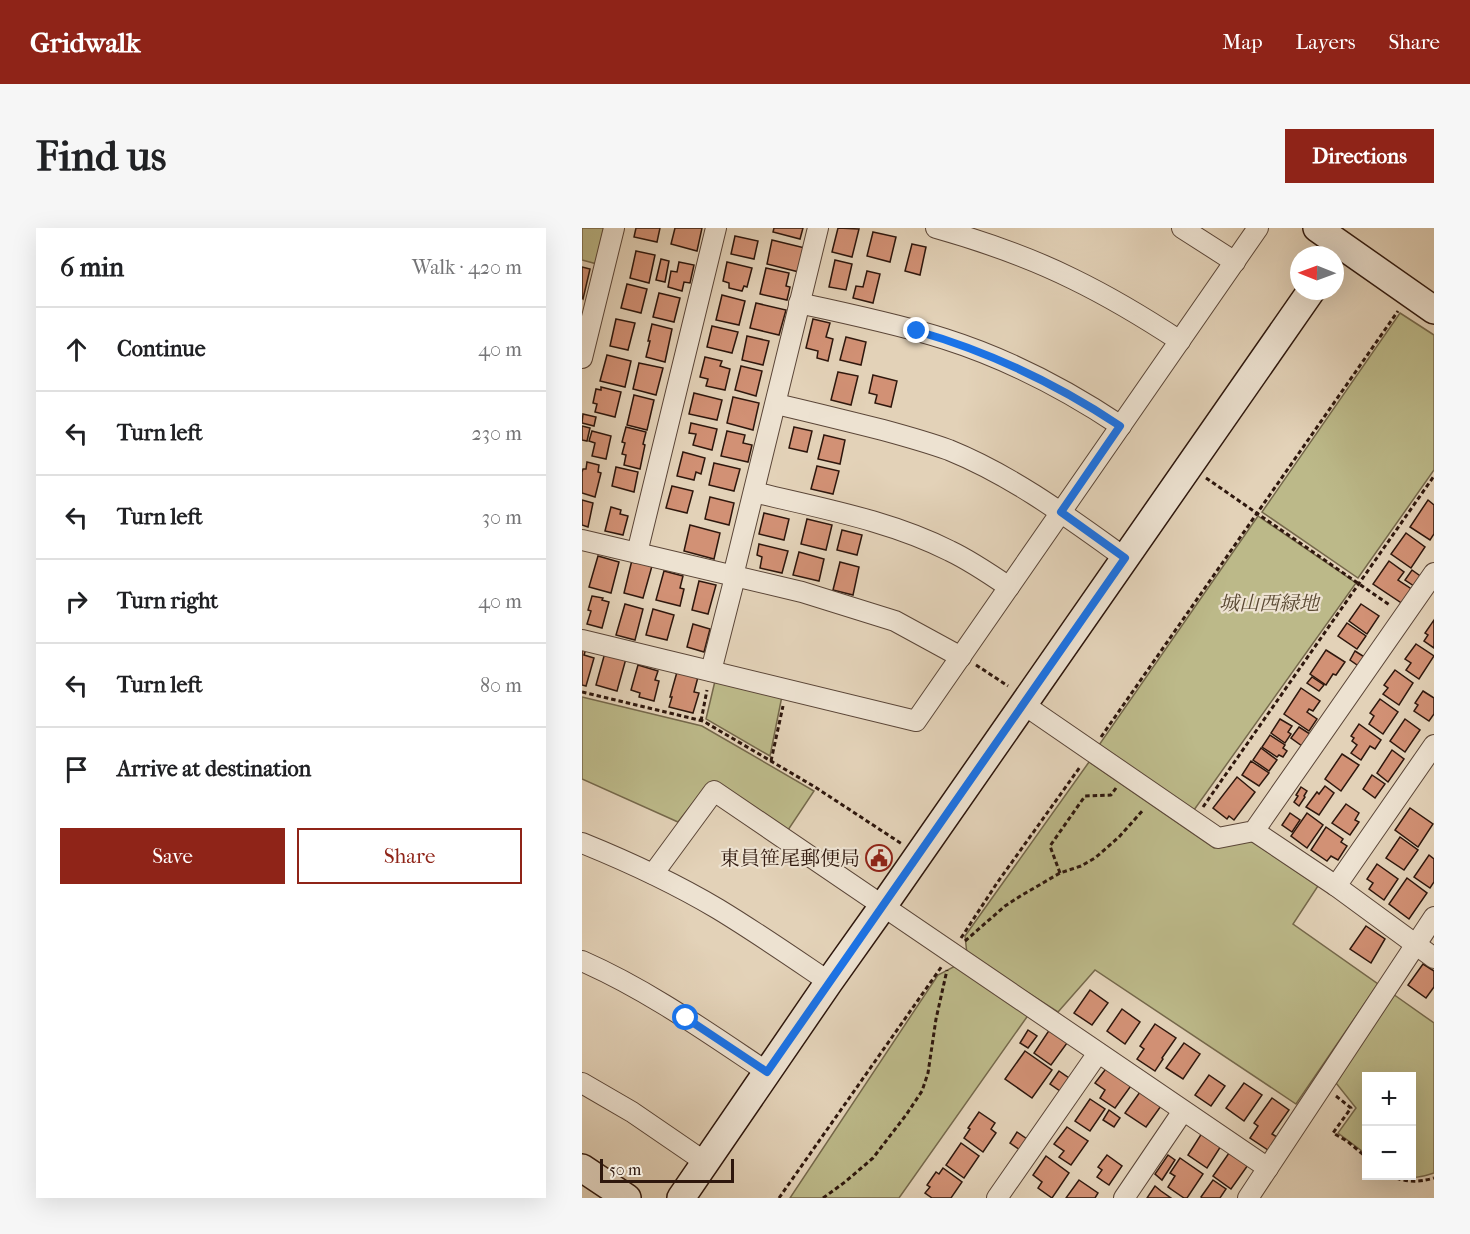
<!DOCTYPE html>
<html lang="en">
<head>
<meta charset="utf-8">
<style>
	:root { --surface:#fff; --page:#f6f6f6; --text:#202124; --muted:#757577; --line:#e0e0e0; --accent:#8f2418 }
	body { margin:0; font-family:"IM FELL French Canon","Noto Serif JP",serif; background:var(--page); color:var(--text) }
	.controls { position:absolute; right:18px; bottom:18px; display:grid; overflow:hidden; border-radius:0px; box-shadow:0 6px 24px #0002 }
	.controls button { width:54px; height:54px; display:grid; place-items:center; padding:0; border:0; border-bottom:2px solid var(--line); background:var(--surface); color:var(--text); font:30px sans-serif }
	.compass { position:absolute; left:708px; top:18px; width:54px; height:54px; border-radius:50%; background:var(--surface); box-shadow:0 6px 24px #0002; rotate:271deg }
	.scale { position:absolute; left:18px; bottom:15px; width:134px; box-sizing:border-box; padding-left:6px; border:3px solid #2e170d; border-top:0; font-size:16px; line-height:21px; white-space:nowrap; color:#2e170d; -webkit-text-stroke:4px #ede2d1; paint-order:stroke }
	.stop { position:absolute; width:18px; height:18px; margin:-14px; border:4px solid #1a73e8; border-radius:50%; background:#fff }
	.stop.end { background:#1a73e8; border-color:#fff; box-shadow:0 2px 6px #0008 }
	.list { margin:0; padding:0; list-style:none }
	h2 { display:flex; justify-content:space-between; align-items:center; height:78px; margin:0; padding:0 24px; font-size:26px }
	h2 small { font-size:20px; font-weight:400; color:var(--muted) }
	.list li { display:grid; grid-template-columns:39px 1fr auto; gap:18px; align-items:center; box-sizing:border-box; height:84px; padding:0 24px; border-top:2px solid var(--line) }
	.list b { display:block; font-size:22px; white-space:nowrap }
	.list em { font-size:20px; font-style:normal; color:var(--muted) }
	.actions { display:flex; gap:12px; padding:18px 24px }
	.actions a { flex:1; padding:14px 0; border:2px solid var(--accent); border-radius:0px; text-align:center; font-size:21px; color:var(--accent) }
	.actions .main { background:var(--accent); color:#fff }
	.icon { flex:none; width:33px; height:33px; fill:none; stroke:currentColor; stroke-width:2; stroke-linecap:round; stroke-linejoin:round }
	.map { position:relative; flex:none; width:852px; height:970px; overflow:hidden; border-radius:0px }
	header { display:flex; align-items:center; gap:36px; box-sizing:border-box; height:84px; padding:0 30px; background:var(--accent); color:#fff }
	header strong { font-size:28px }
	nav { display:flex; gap:33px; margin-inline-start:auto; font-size:21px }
	.intro { display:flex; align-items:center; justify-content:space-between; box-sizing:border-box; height:144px; padding:0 36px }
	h1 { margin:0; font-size:42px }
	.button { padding:15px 27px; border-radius:0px; background:var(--accent); color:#fff; font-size:21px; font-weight:700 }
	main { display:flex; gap:36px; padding:0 36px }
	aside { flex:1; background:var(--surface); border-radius:0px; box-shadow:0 6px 24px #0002 }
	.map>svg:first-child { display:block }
	.green { fill:#bcb989; stroke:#75684b; stroke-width:1.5 }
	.building { fill:#d29175; stroke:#2e170d; stroke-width:1.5 }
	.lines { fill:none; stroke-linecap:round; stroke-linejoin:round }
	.street-casing { stroke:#5b4638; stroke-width:22 }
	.secondary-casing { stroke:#2e170d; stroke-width:30 }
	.path { stroke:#2e170d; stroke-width:3; stroke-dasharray:4.5 3; stroke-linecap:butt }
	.street { stroke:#ede2d1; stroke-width:20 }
	.secondary { stroke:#ede2d1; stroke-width:27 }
	.route { stroke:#1a73e8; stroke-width:8 }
	.labels { text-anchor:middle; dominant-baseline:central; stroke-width:4.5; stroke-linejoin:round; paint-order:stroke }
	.park-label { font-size:20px; font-style:italic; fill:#594832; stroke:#ede2d1 }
	.poi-label { font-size:20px; fill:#2e170d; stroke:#ede2d1; text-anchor:end }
</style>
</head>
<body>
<header>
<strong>Gridwalk</strong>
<nav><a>Map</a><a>Layers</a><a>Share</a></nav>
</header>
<div class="intro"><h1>Find us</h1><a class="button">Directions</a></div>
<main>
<aside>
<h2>6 min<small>Walk · 420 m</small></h2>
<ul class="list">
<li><svg class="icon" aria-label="ahead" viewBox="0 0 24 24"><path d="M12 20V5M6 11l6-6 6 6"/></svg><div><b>Continue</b></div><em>40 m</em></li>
<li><svg class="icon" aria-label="left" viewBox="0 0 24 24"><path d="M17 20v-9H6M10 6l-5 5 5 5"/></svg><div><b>Turn left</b></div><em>230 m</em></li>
<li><svg class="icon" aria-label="left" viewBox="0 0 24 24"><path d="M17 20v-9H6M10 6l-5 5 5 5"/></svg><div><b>Turn left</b></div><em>30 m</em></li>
<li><svg class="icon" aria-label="right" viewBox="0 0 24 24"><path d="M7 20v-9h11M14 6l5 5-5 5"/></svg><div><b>Turn right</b></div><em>40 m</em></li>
<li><svg class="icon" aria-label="left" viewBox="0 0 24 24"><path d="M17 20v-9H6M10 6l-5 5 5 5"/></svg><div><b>Turn left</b></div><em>80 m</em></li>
<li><svg class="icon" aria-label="arrive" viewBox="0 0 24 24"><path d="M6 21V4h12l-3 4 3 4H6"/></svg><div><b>Arrive at destination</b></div></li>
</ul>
<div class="actions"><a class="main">Save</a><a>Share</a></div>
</aside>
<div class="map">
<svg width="852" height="970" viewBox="0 0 852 970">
	<rect width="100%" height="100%" fill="#e3d2b8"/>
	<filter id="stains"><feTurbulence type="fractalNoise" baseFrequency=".00333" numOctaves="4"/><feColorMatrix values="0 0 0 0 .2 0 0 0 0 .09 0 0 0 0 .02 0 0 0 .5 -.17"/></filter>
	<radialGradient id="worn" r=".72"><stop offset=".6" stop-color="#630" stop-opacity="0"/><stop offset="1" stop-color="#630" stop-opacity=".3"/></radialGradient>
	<g class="green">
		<path d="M0,0h23l-8,36 -15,-4z"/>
		<path d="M818,85l34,22v135l-76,108 -96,-66z"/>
		<path d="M676,288l98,67 -162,227 -95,-65z"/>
		<path d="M133,453l67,15 -12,60 -64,-37z"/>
		<path d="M0,469l120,29 112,65 -26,39 -81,-45 -29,37 -96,-43z"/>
		<path d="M507,534l125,86 36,-8 68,46 -25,38 85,60 -82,120 -201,-134 -37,42 -91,-58 -2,-18z"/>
		<path d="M375,737l72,49 -130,184h-109l148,-223z"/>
		<path d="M811,766l41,29v150c-12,4 -21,6 -34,3h12v-100h-46v78l-28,-21 18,-25 -20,-25z"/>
	</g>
	<g class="building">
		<path d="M54,0h24l-3,14 -23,-5z"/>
		<path d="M93,0h27l-5,23 -26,-7z"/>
		<path d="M192,0h29l-3,11 -27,-7z"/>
		<path d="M256,0l21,1 -7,28 -20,-5z"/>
		<path d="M291,4l23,5 -6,25 -23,-6z"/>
		<path d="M153,8l23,5 -4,18 -23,-5z"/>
		<path d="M190,12l33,8 -6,24 -32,-8z"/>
		<path d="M330,16l14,3 -6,28 -15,-4z"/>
		<path d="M54,23l19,4 -6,28 -19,-5z"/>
		<path d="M79,31l8,2 -4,21 -9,-2z"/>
		<path d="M253,32l17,4 -6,26 -17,-3z"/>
		<path d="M97,34l15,3 -4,18 -6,-1 -2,9 -14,-4 3,-16 6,1z"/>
		<path d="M145,34l25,6 -5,19 -3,-1 -2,5 -13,-3v-5l-6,-2z"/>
		<path d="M0,39l8,2 -7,30 -1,-1z"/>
		<path d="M184,40l23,5 -3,13 4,1 -3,13 -27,-6z"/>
		<path d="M285,43l13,3 -7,29 -20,-5 3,-12 7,1z"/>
		<path d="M45,56l20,5 -6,24 -20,-5z"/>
		<path d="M77,65l21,5 -6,24 -21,-5z"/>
		<path d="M140,67l23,6 -6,24 -23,-5z"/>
		<path d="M174,75l30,7 -7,25 -29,-7z"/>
		<path d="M34,91l19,4 -7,27 -18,-4z"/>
		<path d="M231,91l17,4 -4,14 7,2 -5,22 -11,-3 1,-7 -12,-3z"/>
		<path d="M70,96l20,5 -7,33 -19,-5 4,-16h-2z"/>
		<path d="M130,98l26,6 -6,21 -25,-6z"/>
		<path d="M165,108l22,5 -6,24 -21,-5z"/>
		<path d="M264,109l20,5 -5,23 -21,-5z"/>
		<path d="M25,127l24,6 -6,26 -25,-6z"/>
		<path d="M123,129l17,4 -2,5 10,3 -5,21 -19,-4 2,-7 -8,-2z"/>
		<path d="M57,135l24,5 -7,27 -23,-6z"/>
		<path d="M159,138l21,5 -6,25 -21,-6z"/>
		<path d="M256,144l20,4 -7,29 -20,-5z"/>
		<path d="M291,147l24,6 -6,26 -16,-4 2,-8 -8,-2z"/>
		<path d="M19,159l20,5 -6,25 -20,-5 2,-8 -4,-1 3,-14 5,1z"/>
		<path d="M112,165l28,7 -5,20 -28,-6z"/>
		<path d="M52,167l20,5 -7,30 -20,-5z"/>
		<path d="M151,169l26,6 -6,27 -26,-7z"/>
		<path d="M1,186l13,3 -2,9 -12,-3z"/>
		<path d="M109,195l26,6 -5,21 -19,-5 3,-11 -7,-1z"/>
		<path d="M0,198l8,2 -3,13 -5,-1z"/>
		<path d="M44,199l20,5 -3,12 2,1 -5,24 -16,-4 2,-10 -4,-1 3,-11 -3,-1z"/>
		<path d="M212,199l18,4 -5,21 -18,-4z"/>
		<path d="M10,203l19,5 -5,23 -14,-3 3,-13 -6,-2z"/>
		<path d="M145,203l18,4 -2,8 9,2 -4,17 -27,-6z"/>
		<path d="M242,207l21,5 -5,24 -22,-5z"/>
		<path d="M101,224l22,6 -4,16 -5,-2 -2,8 -17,-4z"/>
		<path d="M5,234l12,3 -1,7 3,1 -6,24 -13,-4v-21l1,-3h3z"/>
		<path d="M132,235l26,6 -6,22 -25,-6z"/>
		<path d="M235,238l22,5 -6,23 -22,-5z"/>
		<path d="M34,239l22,5 -4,20 -22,-6z"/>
		<path d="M90,258l21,5 -6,22 -21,-5z"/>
		<path d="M128,269l24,6 -5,22 -24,-6z"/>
		<path d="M0,272l11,3 -5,24 -6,-2z"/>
		<path d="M846,272l6,5v29l-4,6 -20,-13z"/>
		<path d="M29,279l10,3 -1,4 8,2 -5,19 -18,-4z"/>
		<path d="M182,285l25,6 -5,21 -25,-6z"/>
		<path d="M225,291l25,6 -6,25 -25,-6z"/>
		<path d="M108,297l30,8 -6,26 -30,-8z"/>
		<path d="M260,302l20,5 -5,20 -20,-5z"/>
		<path d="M824,305l19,14 -14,21 -20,-14z"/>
		<path d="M177,316l29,7 -6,22 -22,-5 2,-11 -5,-2z"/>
		<path d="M217,324l25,7 -5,22 -26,-6z"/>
		<path d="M16,328l21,6 -8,31 -22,-6z"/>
		<path d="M50,332l20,6 -9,32 -19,-5z"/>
		<path d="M807,333l15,11 -6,8 15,10 -10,14 -30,-20z"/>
		<path d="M258,334l19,5 -6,28 -20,-5z"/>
		<path d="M830,342l11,8 -6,10 -12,-8z"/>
		<path d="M82,343l19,5 -3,12 4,1 -4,17 -24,-6z"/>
		<path d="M117,353l17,4 -8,29 -16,-4z"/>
		<path d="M10,368l11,2 -1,2 7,2 -7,26 -15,-4 4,-13 -3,-1z"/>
		<path d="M43,376l18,5 -8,31 -19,-5z"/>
		<path d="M779,376l18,12 -12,18 -18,-13z"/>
		<path d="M71,381l21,6 -7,25 -21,-5z"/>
		<path d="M852,392v28l-10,-7 4,-6 -3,-2z"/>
		<path d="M765,395l19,13 -9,13 -19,-13z"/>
		<path d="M111,396l17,5 -6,23 -17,-5z"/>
		<path d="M834,416l18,12 -15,23 -13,-9 5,-7 -6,-4z"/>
		<path d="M0,420l4,1 -2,6 10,3 -8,28 -4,-1z"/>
		<path d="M24,421l21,6 -10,36 -21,-6z"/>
		<path d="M744,422l19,12 -9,13 -3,-1 -7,11 -16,-11z"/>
		<path d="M773,423l11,7 -6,9 -10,-7z"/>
		<path d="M56,437l20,6 -3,9 4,1 -5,20 -15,-4 1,-4 -9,-3z"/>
		<path d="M813,442l18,13 -14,22 -16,-11 5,-6 -4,-3z"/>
		<path d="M95,444l21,5 -4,15 5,1 -6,20 -24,-6 3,-10h-2z"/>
		<path d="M730,449l12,8 -5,6 -12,-8z"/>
		<path d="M719,460l19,13 -7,10 -4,-2 -2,3 10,7 -8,12 -25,-17z"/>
		<path d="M841,463l11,7v16l-5,7 -15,-10 4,-6 -3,-2z"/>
		<path d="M798,471l18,13 -15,22 -14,-10 5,-8 -4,-3z"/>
		<path d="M698,491l12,7 -4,6 3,2 -6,9 -14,-10z"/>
		<path d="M823,491l15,11 -15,22 -15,-11z"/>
		<path d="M777,496l22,16 -6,9 -5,-3 -9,14 -10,-7 6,-8 -5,-4 2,-3 -3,-2z"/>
		<path d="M717,499l11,7 -8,12 -11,-8z"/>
		<path d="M688,507l15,10 -2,3 4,3 -4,6 -4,-2 -2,2 -15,-10z"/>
		<path d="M679,520l16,12 -8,11 -16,-11z"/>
		<path d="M810,522l12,9 -16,23 -11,-9z"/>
		<path d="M760,526l17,11 -18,26 -16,-12z"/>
		<path d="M669,533l18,12 -10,13 -17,-11z"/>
		<path d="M790,547l13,9 -10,14 -12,-9z"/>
		<path d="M655,549l18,15 -21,28 -5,-4 -2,3 -14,-11z"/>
		<path d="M743,558l9,7 -15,22 -13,-8 11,-15 2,2z"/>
		<path d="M719,559l6,4 -3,5 1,1 -6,9 -5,-4 4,-6 -2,-1z"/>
		<path d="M764,576l13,9 -4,7 4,2 -9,13 -18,-12z"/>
		<path d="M828,580l23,16 -15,23 -23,-17z"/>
		<path d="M708,585l10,7 -8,12 -10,-7z"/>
		<path d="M725,585l16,12 -16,23 -16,-12z"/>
		<path d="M744,599l17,12 -2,3 6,4 -9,14 -7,-4 -4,5 -16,-11z"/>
		<path d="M818,609l18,13 -14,20 -18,-12z"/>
		<path d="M847,627l5,4v23l-4,6 -16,-11z"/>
		<path d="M795,636l21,15 -14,21 -15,-11 4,-6 -6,-4z"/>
		<path d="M825,650l20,15 -18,26 -20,-15z"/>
		<path d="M784,698l19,13 -14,24 -21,-14z"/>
		<path d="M841,736l11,7v16l-8,11 -18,-13z"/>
		<path d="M508,762l18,13 -16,22 -18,-12z"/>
		<path d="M540,781l18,13 -15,22 -18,-13z"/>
		<path d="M573,796l21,14 -14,20 1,1 -8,12 -18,-12 7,-10 -4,-3z"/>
		<path d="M470,798l18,13 -19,26 -17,-12z"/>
		<path d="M446,802l9,6 -9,12 -8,-5z"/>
		<path d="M602,815l16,11 -17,25 -17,-11z"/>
		<path d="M443,823l27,19 -20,28 -27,-19z"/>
		<path d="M526,838l25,17 -18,25 -15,-10 5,-8 -10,-7z"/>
		<path d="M477,843l10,7 -9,13 -10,-7z"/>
		<path d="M627,847l16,11 -14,20 -16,-11z"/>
		<path d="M662,855l18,12 -18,26 -18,-13z"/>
		<path d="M558,864l21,14 -15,21 -21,-14z"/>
		<path d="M690,870l17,12 -17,24 5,3 -9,13 -18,-12 8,-12 -4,-3z"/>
		<path d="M508,871l15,10 -15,22 -15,-10z"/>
		<path d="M527,882l11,8 -6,9 -11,-7z"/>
		<path d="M397,884l16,11 -4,6 5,4 -13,19 -19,-14 6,-9 -2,-1z"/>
		<path d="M485,899l21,14 -17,24 -12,-8 5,-6 -10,-7z"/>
		<path d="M435,904l10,7 -7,11 -10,-7z"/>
		<path d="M620,905l19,13 -14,22 -19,-13z"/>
		<path d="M379,915l18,13 -15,22 -18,-13z"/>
		<path d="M647,925l19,12 -17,24 -18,-13z"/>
		<path d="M525,927l15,11 -13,19 -12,-8 5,-7 -4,-3z"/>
		<path d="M586,927l7,5 -13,20 -7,-6z"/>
		<path d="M464,928l23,17 -17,25 -14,-10 4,-6 -9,-7z"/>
		<path d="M598,930l23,16 -16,24h-3l-16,-11 7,-11 -5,-3z"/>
		<path d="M361,940l19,14 -11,16h-19l-7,-5 5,-6 -3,-2 9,-13 3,2z"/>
		<path d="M497,952l19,13 -3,5h-29z"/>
		<path d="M631,952l13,9 -6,9h-18l-1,-1z"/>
		<path d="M573,958l6,5 10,7h-24z"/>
	</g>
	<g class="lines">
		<defs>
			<g id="street">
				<path d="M354,0c46,13 93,29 137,51 37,18 72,39 107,62"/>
				<path d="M600,0l53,34"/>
				<path d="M217,75c49,11 99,21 146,36 63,20 122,51 176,87"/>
				<path d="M0,130l32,-130"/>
				<path d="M194,176c35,8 71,17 107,26 22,6 44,12 66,20 64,26 119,67 176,108"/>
				<path d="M172,264c65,16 135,28 196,59 21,10 40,23 59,36"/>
				<path d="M0,312l220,52 93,29 66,36"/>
				<path d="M55,325l79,-325"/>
				<path d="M151,348l85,-348"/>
				<path d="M0,412l334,81 342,-493"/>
				<path d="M129,443l24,-94"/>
				<path d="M441,476l195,134 36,-7 180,-258"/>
				<path d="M672,603l82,55 98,72"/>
				<path d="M0,615c47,19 92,40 136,66 38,23 74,48 111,73"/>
				<path d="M71,646l61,-83 554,377"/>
				<path d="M754,658l98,-141"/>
				<path d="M0,733c66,29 125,71 185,111"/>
				<path d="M0,855l50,29 73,50"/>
				<path d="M415,970l101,-145"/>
				<path d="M542,970l59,-87"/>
				<path d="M666,970l186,-281"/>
			</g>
			<g id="secondary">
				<path d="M735,0l117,82"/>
				<path d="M0,940l45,30"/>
				<path d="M99,970l148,-216 54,-76 428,-615"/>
			</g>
		</defs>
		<use href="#street" class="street-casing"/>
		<use href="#secondary" class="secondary-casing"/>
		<g class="path">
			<path d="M624,250l185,128"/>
			<path d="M394,437l32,21"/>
			<path d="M0,464l121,29 112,66 87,57"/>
			<path d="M119,493l6,-31"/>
			<path d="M519,509l297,-426"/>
			<path d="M189,533l12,-55"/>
			<path d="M621,579l231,-331"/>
			<path d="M478,645l-10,-27 35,-50 26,-1 5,-7"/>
			<path d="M379,710l36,-55 83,-116"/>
			<path d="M383,713l40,-35 17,-11 38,-22 21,-7 14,-8 24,-21 25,-28"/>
			<path d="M754,868l15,12 -18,25 14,8 19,16"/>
			<path d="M807,948c17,6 28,7 45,2"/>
			<path d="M197,970l163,-232"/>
			<path d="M241,970l22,-16 28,-24 33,-43 16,-24 6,-18 8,-54 11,-49"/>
		</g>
		<use href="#street" class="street"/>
		<use href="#secondary" class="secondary"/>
	</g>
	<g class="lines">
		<path class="route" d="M104,790l81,54 358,-514 -64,-46 59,-86c-63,-42 -130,-74 -203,-95"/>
	</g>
	<defs>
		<symbol id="civic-ring" viewBox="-11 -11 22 22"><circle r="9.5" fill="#ede2d1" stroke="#8f2418" stroke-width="1.5"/><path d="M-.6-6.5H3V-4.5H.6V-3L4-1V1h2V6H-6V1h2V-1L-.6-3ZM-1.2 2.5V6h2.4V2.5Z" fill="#8f2418"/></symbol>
	</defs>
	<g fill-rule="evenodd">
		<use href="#civic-ring" x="282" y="615" width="30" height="30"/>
	</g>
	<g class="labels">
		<g class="park-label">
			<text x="687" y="375">城山西緑地</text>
		</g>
		<g class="poi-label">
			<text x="278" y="630">東員笹尾郵便局</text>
		</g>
	</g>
	<rect width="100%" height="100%" filter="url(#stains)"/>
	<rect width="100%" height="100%" fill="url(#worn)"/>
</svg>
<div class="controls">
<button>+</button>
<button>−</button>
</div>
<svg class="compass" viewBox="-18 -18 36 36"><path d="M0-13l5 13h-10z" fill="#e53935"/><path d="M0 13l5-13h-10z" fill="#757577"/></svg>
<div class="scale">50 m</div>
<div class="stop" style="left:104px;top:790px"></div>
<div class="stop end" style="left:335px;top:103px"></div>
</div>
</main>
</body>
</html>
